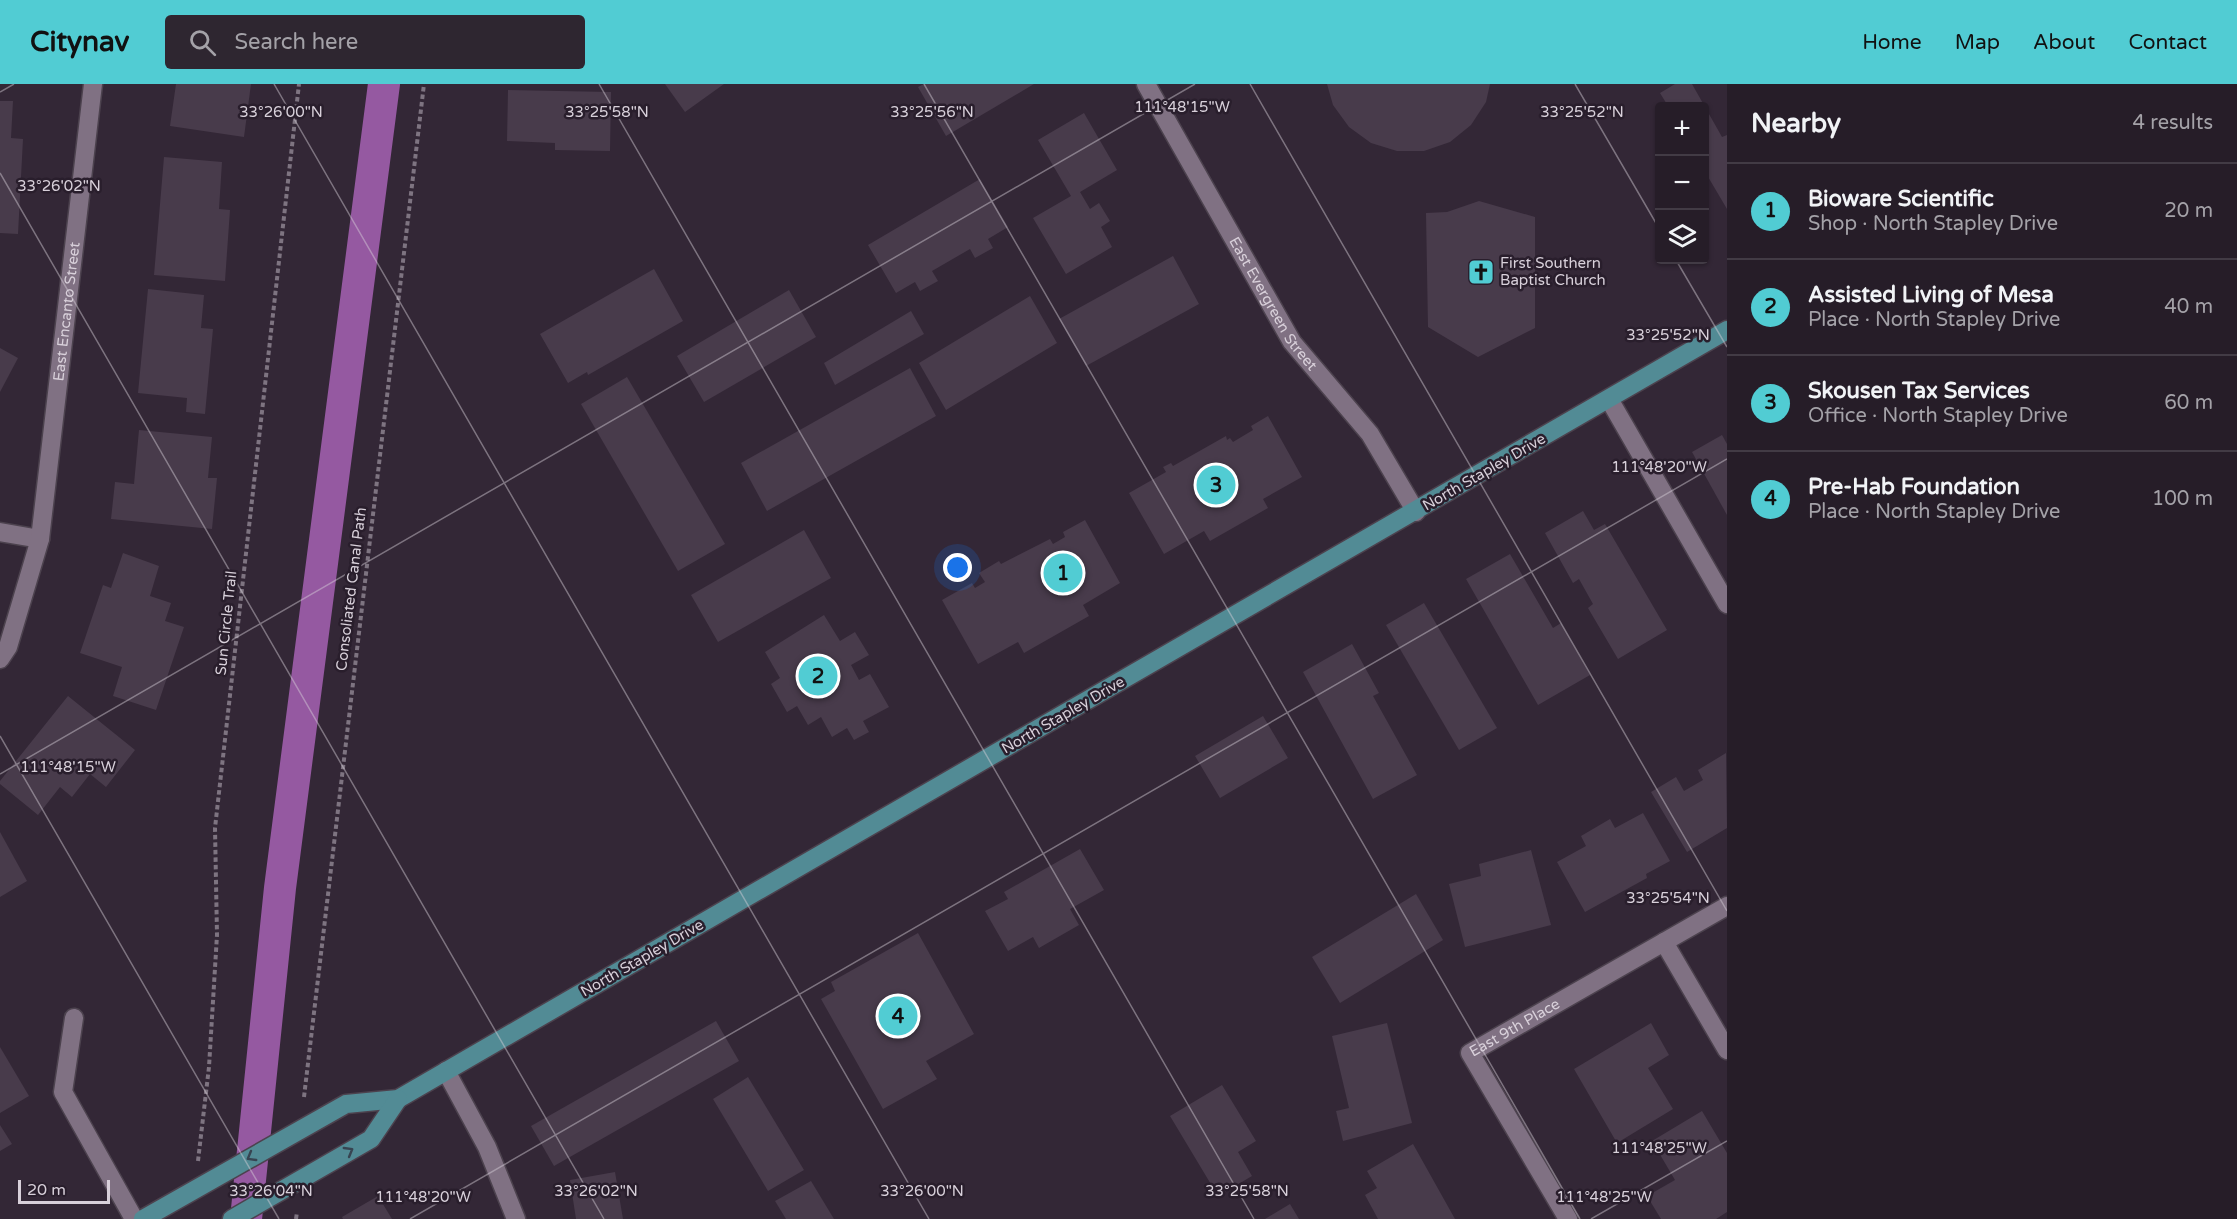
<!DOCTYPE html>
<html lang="en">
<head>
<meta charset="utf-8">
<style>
	:root { --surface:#261d28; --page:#2e2630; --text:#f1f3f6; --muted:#a4a2a8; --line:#423b45; --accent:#51ccd3 }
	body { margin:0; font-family:"Varela Round",sans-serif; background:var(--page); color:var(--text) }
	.controls { position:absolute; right:18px; top:18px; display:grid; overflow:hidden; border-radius:6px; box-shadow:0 2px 4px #0004 }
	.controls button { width:54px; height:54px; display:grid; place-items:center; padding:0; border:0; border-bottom:2px solid var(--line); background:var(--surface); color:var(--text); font:30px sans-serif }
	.scale { position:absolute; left:18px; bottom:15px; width:92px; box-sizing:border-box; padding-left:6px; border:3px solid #d8d0da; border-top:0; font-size:16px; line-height:21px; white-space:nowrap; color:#d8d0da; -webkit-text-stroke:4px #291e2c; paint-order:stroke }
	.you { position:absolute; left:958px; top:484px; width:21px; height:21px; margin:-15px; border:4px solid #fff; border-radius:50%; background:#1a73e8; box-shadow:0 0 0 9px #1a73e833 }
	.badge { display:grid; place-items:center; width:39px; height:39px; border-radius:50%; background:var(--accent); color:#111; font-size:20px; font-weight:700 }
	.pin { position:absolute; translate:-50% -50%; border:3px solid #fff; box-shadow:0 2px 6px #0006 }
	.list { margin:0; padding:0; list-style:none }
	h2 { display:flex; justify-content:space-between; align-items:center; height:78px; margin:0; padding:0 24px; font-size:26px }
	h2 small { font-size:20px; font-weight:400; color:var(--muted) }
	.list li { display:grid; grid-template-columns:39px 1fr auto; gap:18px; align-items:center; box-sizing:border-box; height:96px; padding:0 24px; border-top:2px solid var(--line) }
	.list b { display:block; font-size:22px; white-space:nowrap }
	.list p { margin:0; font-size:20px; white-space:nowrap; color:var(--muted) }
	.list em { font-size:20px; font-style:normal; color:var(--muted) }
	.icon { flex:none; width:33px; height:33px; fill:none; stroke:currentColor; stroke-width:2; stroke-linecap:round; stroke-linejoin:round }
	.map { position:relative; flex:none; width:1727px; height:1135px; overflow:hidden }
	header { display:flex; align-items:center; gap:36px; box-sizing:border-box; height:84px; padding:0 30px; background:var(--accent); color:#111 }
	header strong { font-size:28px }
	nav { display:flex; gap:33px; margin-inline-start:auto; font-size:21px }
	.search { width:420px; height:54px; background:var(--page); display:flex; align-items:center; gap:15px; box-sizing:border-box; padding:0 21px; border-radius:6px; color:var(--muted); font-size:22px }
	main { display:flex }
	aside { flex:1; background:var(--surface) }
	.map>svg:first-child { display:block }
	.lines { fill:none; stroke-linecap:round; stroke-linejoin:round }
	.canal { stroke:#9559a1; stroke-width:32 }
	.building { fill:#483b4b }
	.minor-casing { stroke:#4c424e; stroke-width:21 }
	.major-casing { stroke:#4c424e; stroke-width:21 }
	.path { stroke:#7e7481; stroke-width:4; stroke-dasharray:4.5 3; stroke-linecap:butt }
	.minor { stroke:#807183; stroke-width:18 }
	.major { stroke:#528b95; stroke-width:18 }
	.oneway { stroke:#374451 }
	.ticks { fill:none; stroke:#d8d0da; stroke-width:1.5; stroke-opacity:0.45 }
	.labels { text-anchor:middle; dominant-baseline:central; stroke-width:5; stroke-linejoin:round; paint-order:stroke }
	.poi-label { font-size:15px; fill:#d8d0da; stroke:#291e2c; text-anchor:start }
	.street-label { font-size:15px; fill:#d8d0da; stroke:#291e2c }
	.ticks-label { font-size:15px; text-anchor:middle; fill:#d8d0da; stroke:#291e2c; stroke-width:5; stroke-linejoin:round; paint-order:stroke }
</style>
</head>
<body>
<header>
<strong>Citynav</strong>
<div class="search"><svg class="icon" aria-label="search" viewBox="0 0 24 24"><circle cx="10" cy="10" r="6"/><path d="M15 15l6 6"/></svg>Search here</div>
<nav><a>Home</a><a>Map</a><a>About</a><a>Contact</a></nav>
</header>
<main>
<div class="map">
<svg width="1727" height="1135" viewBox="0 0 1727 1135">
	<rect width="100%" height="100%" fill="#332736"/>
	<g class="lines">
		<path class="canal" d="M246,1135l34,-331 104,-804"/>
	</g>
	<g class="building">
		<path d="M176,0h75l-7,53 -74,-11z"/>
		<path d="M665,0h59l-39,28z"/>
		<path d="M924,0h110l-88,52 -28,-49z"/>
		<path d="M1327,0h163l-4,18 -15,23 -21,17 -26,9h-27l-26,-8 -22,-16 -16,-22z"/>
		<path d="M1675,0h17l30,53 5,-2v74l-23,-39v-64h-36l-8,-13z"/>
		<path d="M508,6l103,2 -1,59 -55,-1v-7l-48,-2z"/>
		<path d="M0,17h13l-2,37 12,1 -5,95 -18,-1z"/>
		<path d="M1084,29l33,57 -37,22 10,17 9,-6 11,18 -9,6 11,20 -46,27 -33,-56 38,-22 -33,-56z"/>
		<path d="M164,73l58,5 -3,47 11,1 -5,71 -71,-6z"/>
		<path d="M980,95l28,48 -20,12 5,9 -18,10 -5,-9 -38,22 6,10 -18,10 -5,-9 -19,11 -28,-48z"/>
		<path d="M1479,117l56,16v111l-57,29 -50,-30 -2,-114 21,-1z"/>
		<path d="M1173,172l26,48 -113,62 -27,-47z"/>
		<path d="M654,185l29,52 -95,54 -1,-3 -19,11 -28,-49z"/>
		<path d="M148,205l56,6 -3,33 12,1 -8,85 -19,-2 1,-14 -49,-5z"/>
		<path d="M789,206l27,47 -112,65 -27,-46z"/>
		<path d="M1030,212l27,47 -111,67 -27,-47z"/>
		<path d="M911,227l13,23 -89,51 -11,-22z"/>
		<path d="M0,264l18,10 -18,34z"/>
		<path d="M910,284l26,48 -169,95 -26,-48z"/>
		<path d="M627,293l98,167 -47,27 -97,-167z"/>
		<path d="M1268,332l34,61 -39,22 5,9 -58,33 -6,-10 -40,23 -35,-61 37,-21 -3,-5 8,-4 2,3 53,-30 1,4 3,-2 3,4 20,-12 -2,-4z"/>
		<path d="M139,346l73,7 -4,41h9l-5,51 -101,-10 4,-37 19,2z"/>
		<path d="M1722,351l5,9v71l-35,-63z"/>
		<path d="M1583,427l11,19 11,-6 62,106 -49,29 -30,-51 5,-4 -14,-25 -6,4 -28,-50z"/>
		<path d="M1085,436l35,63 -37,22 6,11 -65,37 -6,-11 -40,22 -36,-64 30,-17 3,5 10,-6 -6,-9 20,-12 2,3 49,-25 3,5 12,-7 -2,-5z"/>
		<path d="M804,446l27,48 -113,64 -27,-47z"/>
		<path d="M123,469l36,13 -9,30 21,7 -6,18 19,6 -28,83 -43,-14 9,-29 -42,-14 23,-68 8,3z"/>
		<path d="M1510,470l43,74 8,-5 29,52 -52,30 -72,-126z"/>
		<path d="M1424,519l73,125 -38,22 -73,-125z"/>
		<path d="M824,531l16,26 15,-9 14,23 -18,10 8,15 11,-6 19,33 -26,14 6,11 -15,8 -7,-12 -15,9 -11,-20 -13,8 -11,-19 -10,6 -16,-28 9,-6 -15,-26z"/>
		<path d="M1352,560l27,49 -6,3 44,79 -44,24 -70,-127z"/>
		<path d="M68,612l67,54 -29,37 -16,-13 -18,23 -12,-10 -22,28 -38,-31v-3z"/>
		<path d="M1263,632l25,42 -68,40 -25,-42z"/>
		<path d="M1726,669l1,75 -40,24 -36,-60 25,-15 8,14 19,-11 -5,-10z"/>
		<path d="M1643,729l27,48 -24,13 1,4 -62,34 -28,-50 29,-16 -5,-10 29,-17 5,9z"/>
		<path d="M0,748l27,49 -27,16z"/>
		<path d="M1080,765l24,41 -34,19 9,16 -40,23 -6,-11 -25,14 -23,-40 23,-12 -4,-7z"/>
		<path d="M1531,766l20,75 -86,22 -16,-63 32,-8 -2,-12z"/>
		<path d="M1416,810l27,46 -103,63 -28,-46z"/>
		<path d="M918,849l56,101 -48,27 11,18 -54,30 -62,-110 14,-8 -4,-9z"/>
		<path d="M716,937l23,40 -185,105 -23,-40z"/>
		<path d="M1387,939l25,100 -69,18 -7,-30 13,-3 -17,-72z"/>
		<path d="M1651,939l18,32 -21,13 25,41 -56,34 -43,-74z"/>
		<path d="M0,963l29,49 -29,17z"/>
		<path d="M748,993l56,93 -36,21 -55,-92z"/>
		<path d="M1222,1001l34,56 -18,11 14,24 -34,20 -48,-80z"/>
		<path d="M1702,1027l25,42v59l-11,7h-55l-14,-23 28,-16 -23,-39z"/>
		<path d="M0,1041l12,19 -12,7z"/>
		<path d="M1413,1060l42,75h-77l-13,-24 12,-7 -10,-17z"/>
		<path d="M615,1088l8,47h-47l-6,-39z"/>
		<path d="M811,1097l23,38h-48l-11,-18z"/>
		<path d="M378,1112l14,23h-49l-1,-2z"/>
		<path d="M1290,1120l9,15h-34z"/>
	</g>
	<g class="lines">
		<defs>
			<g id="minor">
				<path id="s1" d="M1146,0l146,258 78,92 46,78"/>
				<path d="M1609,315l118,205"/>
				<path d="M0,448l40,7"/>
				<path id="s2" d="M0,575l8,-12 32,-108 53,-455"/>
				<path d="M1664,858l63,108"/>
				<path d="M74,934l-11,74 71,127"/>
				<path d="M446,987l41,76 29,72"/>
				<path id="s3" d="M1568,1135l-98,-166 257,-147"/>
			</g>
			<g id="major">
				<path d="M143,1135l203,-115 52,-5 1329,-769"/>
				<path d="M232,1135l139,-80 27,-40"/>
			</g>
		</defs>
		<use href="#minor" class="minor-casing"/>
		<use href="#major" class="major-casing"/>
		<g class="path">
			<path d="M304,1013l120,-1013"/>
			<path d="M198,1077l11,-94 8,-132 -2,-107 84,-744"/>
			<path d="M296,1135l1,-7"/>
		</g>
		<use href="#minor" class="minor"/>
		<use href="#major" class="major"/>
	</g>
	<defs><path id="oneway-chevron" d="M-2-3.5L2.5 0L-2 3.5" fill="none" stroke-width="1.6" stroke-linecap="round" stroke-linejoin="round" transform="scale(1.5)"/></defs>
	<g class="oneway">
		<use href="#oneway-chevron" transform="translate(349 1067) rotate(-30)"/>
		<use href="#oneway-chevron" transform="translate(251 1073) rotate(150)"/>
	</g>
	<path class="ticks" d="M274,0l655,1135M599,0l655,1135M924,0l656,1135M1250,0l477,827M1575,0l85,146M0,8l14,-8M0,89l604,1046M1676,176l51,87M0,652l279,483M0,690l1195,-690M410,1135l1317,-760M1591,1135l136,-78"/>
	<defs>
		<symbol id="church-square" viewBox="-11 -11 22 22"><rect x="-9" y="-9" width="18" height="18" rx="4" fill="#51ccd3" stroke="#291e2c"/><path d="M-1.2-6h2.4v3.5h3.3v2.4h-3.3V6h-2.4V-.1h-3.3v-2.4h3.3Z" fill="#111"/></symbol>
	</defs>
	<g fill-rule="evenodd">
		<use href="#church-square" x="1466" y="173" width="30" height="30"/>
	</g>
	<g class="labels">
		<g class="poi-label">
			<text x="1500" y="179">First Southern<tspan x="1500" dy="17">Baptist Church</tspan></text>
		</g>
		<g class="street-label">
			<text stroke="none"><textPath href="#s1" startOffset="254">East Evergreen Street</textPath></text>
			<text stroke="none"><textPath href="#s2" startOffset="356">East Encanto Street</textPath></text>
			<text transform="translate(1484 388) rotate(-30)">North Stapley Drive</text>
			<text transform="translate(351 505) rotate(-83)">Consoliated Canal Path</text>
			<text transform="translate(226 539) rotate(-84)">Sun Circle Trail</text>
			<text transform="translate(1063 631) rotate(-30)">North Stapley Drive</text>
			<text transform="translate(642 874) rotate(-30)">North Stapley Drive</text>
			<text stroke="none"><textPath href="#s3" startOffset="244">East 9th Place</textPath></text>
		</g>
	</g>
	<g class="ticks-label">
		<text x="1182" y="28">111°48'15"W</text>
		<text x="281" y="33">33°26'00"N</text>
		<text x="607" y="33">33°25'58"N</text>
		<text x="932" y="33">33°25'56"N</text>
		<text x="1582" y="33">33°25'52"N</text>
		<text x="59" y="107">33°26'02"N</text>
		<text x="1668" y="256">33°25'52"N</text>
		<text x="1659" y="388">111°48'20"W</text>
		<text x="68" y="688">111°48'15"W</text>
		<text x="1668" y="819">33°25'54"N</text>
		<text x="1659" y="1069">111°48'25"W</text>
		<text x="271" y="1112">33°26'04"N</text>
		<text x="596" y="1112">33°26'02"N</text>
		<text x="922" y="1112">33°26'00"N</text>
		<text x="1247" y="1112">33°25'58"N</text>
		<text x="423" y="1118">111°48'20"W</text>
		<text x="1604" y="1118">111°48'25"W</text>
	</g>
</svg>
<div class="controls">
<button>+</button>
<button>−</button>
<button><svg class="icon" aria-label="layers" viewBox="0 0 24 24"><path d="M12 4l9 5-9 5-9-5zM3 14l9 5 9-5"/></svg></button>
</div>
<div class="scale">20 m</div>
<div class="you"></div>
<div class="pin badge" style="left:1063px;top:489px">1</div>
<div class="pin badge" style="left:818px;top:592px">2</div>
<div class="pin badge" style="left:1216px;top:401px">3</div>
<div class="pin badge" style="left:898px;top:932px">4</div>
</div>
<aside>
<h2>Nearby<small>4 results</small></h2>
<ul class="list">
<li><span class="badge">1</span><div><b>Bioware Scientific</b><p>Shop · North Stapley Drive</p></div><em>20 m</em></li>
<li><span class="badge">2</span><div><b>Assisted Living of Mesa</b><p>Place · North Stapley Drive</p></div><em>40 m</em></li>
<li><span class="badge">3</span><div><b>Skousen Tax Services</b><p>Office · North Stapley Drive</p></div><em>60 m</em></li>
<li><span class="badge">4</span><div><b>Pre-Hab Foundation</b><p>Place · North Stapley Drive</p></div><em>100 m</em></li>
</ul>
</aside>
</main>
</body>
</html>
